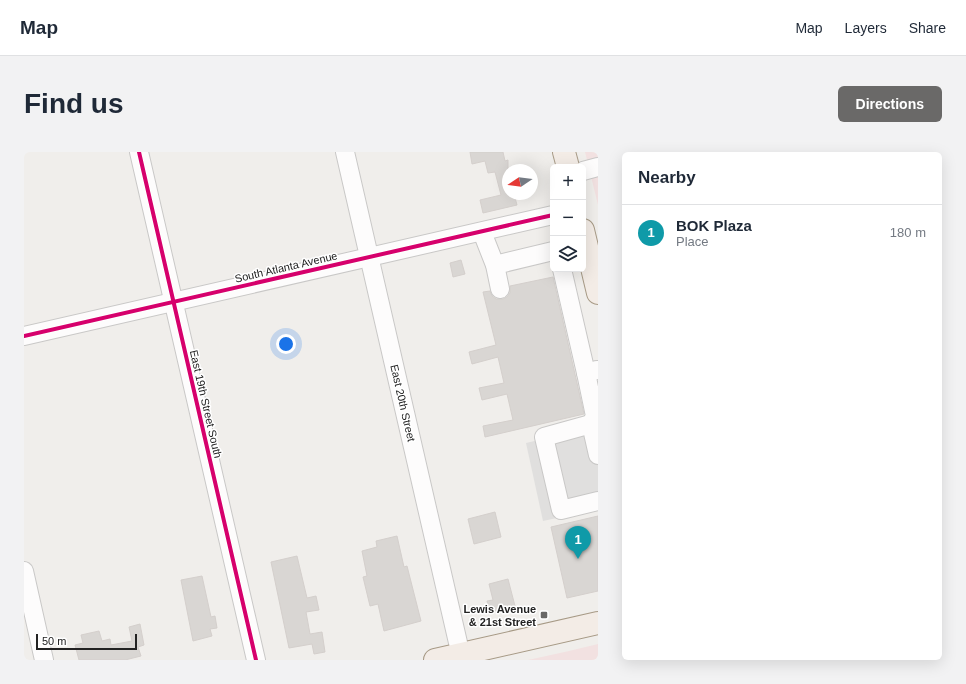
<!DOCTYPE html>
<html lang="en">
<head>
<meta charset="utf-8">
<style>
	:root { --surface:#fff; --page:#f2f2f3; --text:#1f2937; --muted:#747a83; --line:#e0e1e3; --accent:#6a6968 }
	body { margin:0; font-family:Arial,sans-serif; background:var(--page); color:var(--text) }
	.controls { position:absolute; right:12px; top:12px; display:grid; overflow:hidden; border-radius:6px; box-shadow:0 4px 16px #0002 }
	.controls button { width:36px; height:36px; display:grid; place-items:center; padding:0; border:0; border-bottom:1px solid var(--line); background:var(--surface); color:var(--text); font:20px sans-serif }
	.compass { position:absolute; left:478px; top:12px; width:36px; height:36px; border-radius:50%; background:var(--surface); box-shadow:0 4px 16px #0002; rotate:257deg }
	.scale { position:absolute; left:12px; bottom:10px; width:101px; box-sizing:border-box; padding-left:4px; border:2px solid #222; border-top:0; font-size:11px; line-height:14px; white-space:nowrap; color:#222; -webkit-text-stroke:3px #fff; paint-order:stroke }
	.you { position:absolute; left:262px; top:192px; width:14px; height:14px; margin:-10px; border:3px solid #fff; border-radius:50%; background:#1a73e8; box-shadow:0 0 0 6px #1a73e833 }
	.badge { display:grid; place-items:center; width:26px; height:26px; border-radius:50%; background:var(--accent); color:#fff; font-size:13px; font-weight:700 }
	.pin { position:absolute; translate:-50% -33px; filter:drop-shadow(0 1px 2px #0008) }
	.pin::after { content:''; position:absolute; top:21px; width:14px; height:12px; background:inherit; clip-path:polygon(0 0,100% 0,50% 100%) }
	.list { margin:0; padding:0; list-style:none }
	h2 { display:flex; justify-content:space-between; align-items:center; height:52px; margin:0; padding:0 16px; font-size:17px }
	h2 small { font-size:13px; font-weight:400; color:var(--muted) }
	.list li { display:grid; grid-template-columns:26px 1fr auto; gap:12px; align-items:center; box-sizing:border-box; height:56px; padding:0 16px; border-top:1px solid var(--line) }
	.list b { display:block; font-size:15px; white-space:nowrap }
	.list p { margin:0; font-size:13px; white-space:nowrap; color:var(--muted) }
	.list em { font-size:13px; font-style:normal; color:var(--muted) }
	.icon { flex:none; width:22px; height:22px; fill:none; stroke:currentColor; stroke-width:2; stroke-linecap:round; stroke-linejoin:round }
	.map { position:relative; flex:none; width:574px; height:508px; overflow:hidden; border-radius:6px }
	header { display:flex; align-items:center; gap:24px; box-sizing:border-box; height:56px; padding:0 20px; background:var(--surface); border-bottom:1px solid var(--line) }
	header strong { font-size:19px }
	nav { display:flex; gap:22px; margin-inline-start:auto; font-size:14px }
	.intro { display:flex; align-items:center; justify-content:space-between; box-sizing:border-box; height:96px; padding:0 24px }
	h1 { margin:0; font-size:28px }
	.button { padding:10px 18px; border-radius:6px; background:var(--accent); color:#fff; font-size:14px; font-weight:700 }
	main { display:flex; gap:24px; padding:0 24px }
	aside { flex:1; background:var(--surface); border-radius:6px; box-shadow:0 4px 16px #0002 }
	.map>svg:first-child { display:block }
	.commercial { fill:#f2e1e1 }
	.parking { fill:#e0dfde }
	.building { fill:#d9d6d3; stroke:#d4cfcc }
	.lines { fill:none; stroke-linecap:round; stroke-linejoin:round }
	.minor-casing { stroke:#c9c8c7; stroke-width:20 }
	.major-casing { stroke:#a79a86; stroke-width:24 }
	.minor { stroke:#fdfcfc; stroke-width:18 }
	.major { stroke:#f3ece6; stroke-width:22 }
	.cycleway-casing { stroke:#fff; stroke-width:6 }
	.cycleway { stroke:#d6006c; stroke-width:4 }
	.poi-dot { fill:#6a6968; stroke:#fff; stroke-width:1.5 }
	.labels { text-anchor:middle; dominant-baseline:central; stroke-width:3; stroke-linejoin:round; paint-order:stroke }
	.street-label { font-size:11px; fill:#222; stroke:#fff }
	.poi-label { font-size:11px; font-weight:bold; fill:#222; stroke:#fff; text-anchor:end }
</style>
</head>
<body>
<header>
<strong>Map</strong>
<nav><a>Map</a><a>Layers</a><a>Share</a></nav>
</header>
<div class="intro"><h1>Find us</h1><a class="button">Directions</a></div>
<main>
<div class="map">
<svg width="574" height="508" viewBox="0 0 574 508">
	<rect width="100%" height="100%" fill="#f0eeeb"/>
	<g class="commercial">
		<path d="M561,0h13v53z"/>
		<path d="M574,492v16h-70l41,-9z"/>
	</g>
	<path class="parking" d="M574,274v83l-55,12 -17,-78z"/>
	<g class="building">
		<path d="M446,0h33l2,9 3,-1v34h6l3,11 -34,8 -3,-13 21,-5 -6,-23 -7,1 -3,-12 -13,3z"/>
		<path d="M437,108l4,14 -12,3 -3,-14z"/>
		<path d="M529,125l31,137 -99,23 -2,-11 30,-6 -6,-26 -25,6 -3,-12 25,-5 -6,-26 -26,7 -3,-12 27,-7 -13,-53 7,-1 2,5 4,3h7l4,-2 3,-4v-7z"/>
		<path d="M471,360l6,25 -27,7 -6,-25z"/>
		<path d="M574,364v75l-31,7 -16,-71z"/>
		<path d="M373,384l7,31 3,-1 14,55 -37,10 -6,-27 -8,2 -7,-29 4,-1 -5,-25 15,-4 -1,-6z"/>
		<path d="M273,404l10,42 9,-2 3,14 -13,2 4,22 12,-2 3,20 -11,2 -2,-10 -23,4 -18,-86z"/>
		<path d="M178,424l9,41 4,-1 2,12 -7,1 2,7 -19,5 -12,-61z"/>
		<path d="M484,427l7,27 -25,6 -3,-11 6,-1 -4,-16z"/>
		<path d="M116,472l4,21 -6,2 3,9 -16,4h-46l-4,-15 8,-2 -2,-8 18,-4 3,10 8,-2 1,6 21,-4 -3,-14z"/>
	</g>
	<g class="lines">
		<defs>
			<g id="minor">
				<path d="M115,0l117,508"/>
				<path d="M321,0l117,508"/>
				<path d="M559,19l15,-4"/>
				<path d="M458,80l13,33 5,24"/>
				<path d="M471,113l58,-14"/>
				<path d="M538,117l24,104"/>
				<path d="M0,184l529,-121"/>
				<path d="M573,218l-11,3 9,43 -4,8 7,31"/>
				<path d="M567,272l-47,13 17,73 37,-9"/>
				<path d="M0,419l20,89"/>
			</g>
			<g id="major">
				<path d="M540,0l4,15"/>
				<path d="M559,78l15,63"/>
				<path d="M411,508l163,-37"/>
			</g>
		</defs>
		<use href="#minor" class="minor-casing"/>
		<use href="#major" class="major-casing"/>
		<use href="#minor" class="minor"/>
		<use href="#major" class="major"/>
		<defs>
			<g id="cycleway">
				<path d="M115,0l117,508"/>
				<path d="M0,184l529,-121"/>
			</g>
		</defs>
		<use href="#cycleway" class="cycleway-casing"/>
		<use href="#cycleway" class="cycleway"/>
	</g>
	<rect class="poi-dot" x="516" y="459" width="8" height="8" rx="2"/>
	<g class="labels">
		<g class="street-label">
			<text transform="translate(262 115) rotate(-13)">South Atlanta Avenue</text>
			<text transform="translate(379 251) rotate(77)">East 20th Street</text>
			<text transform="translate(182 252) rotate(77)">East 19th Street South</text>
		</g>
		<g class="poi-label">
			<text x="512" y="457">Lewis Avenue<tspan x="512" dy="13">&amp; 21st Street</tspan></text>
		</g>
	</g>
</svg>
<div class="controls">
<button>+</button>
<button>−</button>
<button><svg class="icon" aria-label="layers" viewBox="0 0 24 24"><path d="M12 4l9 5-9 5-9-5zM3 14l9 5 9-5"/></svg></button>
</div>
<svg class="compass" viewBox="-18 -18 36 36"><path d="M0-13l5 13h-10z" fill="#e53935"/><path d="M0 13l5-13h-10z" fill="#747a83"/></svg>
<div class="scale">50 m</div>
<div class="you"></div>
<div class="pin badge" style="left:554px;top:407px;background:#0f9aa8">1</div>
</div>
<aside>
<h2>Nearby<small></small></h2>
<ul class="list">
<li><span class="badge" style="background:#0f9aa8">1</span><div><b>BOK Plaza</b><p>Place</p></div><em>180 m</em></li>
</ul>
</aside>
</main>
</body>
</html>
